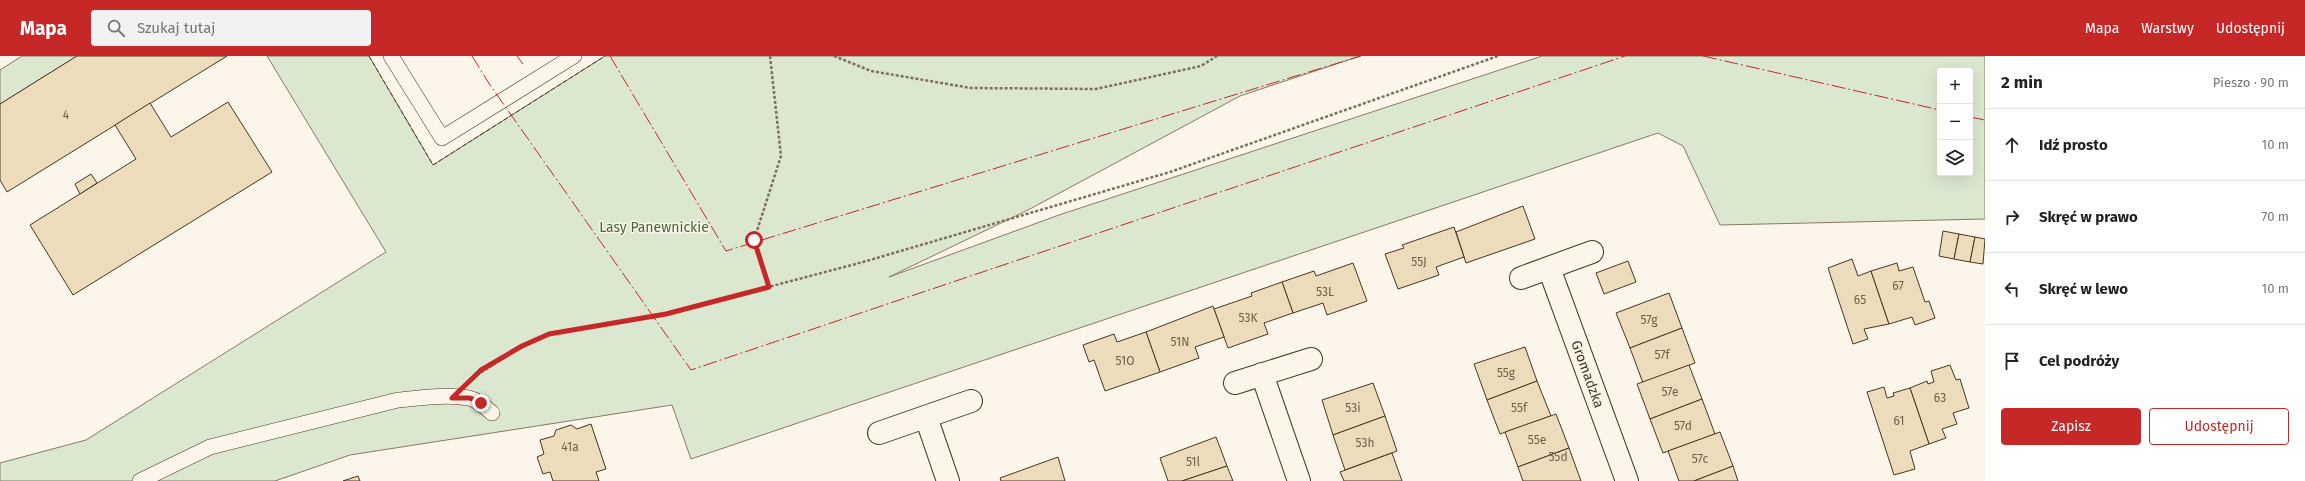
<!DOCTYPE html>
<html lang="pl">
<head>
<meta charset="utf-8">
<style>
	:root { --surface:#fff; --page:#f2f2f2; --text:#222; --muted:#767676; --line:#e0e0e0; --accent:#c62828 }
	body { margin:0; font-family:"Fira Sans",sans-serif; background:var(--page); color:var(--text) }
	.controls { position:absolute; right:12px; top:12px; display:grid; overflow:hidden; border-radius:4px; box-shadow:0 4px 16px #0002 }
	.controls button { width:36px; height:36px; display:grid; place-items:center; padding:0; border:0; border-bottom:1px solid var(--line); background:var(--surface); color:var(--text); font:20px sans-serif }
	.stop { position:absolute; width:12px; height:12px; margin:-9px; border:3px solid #c62828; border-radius:50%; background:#fff }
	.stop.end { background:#c62828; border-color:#fff; box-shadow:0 1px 4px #0008 }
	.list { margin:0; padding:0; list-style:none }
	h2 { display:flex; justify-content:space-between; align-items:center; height:52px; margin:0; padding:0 16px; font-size:17px }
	h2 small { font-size:13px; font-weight:400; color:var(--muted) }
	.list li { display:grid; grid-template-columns:26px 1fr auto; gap:12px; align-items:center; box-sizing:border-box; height:72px; padding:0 16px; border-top:1px solid var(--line) }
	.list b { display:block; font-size:15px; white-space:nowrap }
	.list em { font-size:13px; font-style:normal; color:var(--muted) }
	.actions { display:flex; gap:8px; padding:12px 16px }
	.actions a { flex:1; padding:9px 0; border:1px solid var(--accent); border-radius:4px; text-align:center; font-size:14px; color:var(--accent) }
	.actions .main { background:var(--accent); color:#fff }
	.icon { flex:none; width:22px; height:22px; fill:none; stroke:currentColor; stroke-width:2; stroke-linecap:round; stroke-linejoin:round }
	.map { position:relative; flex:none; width:1985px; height:425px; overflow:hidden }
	header { display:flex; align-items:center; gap:24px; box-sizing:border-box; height:56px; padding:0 20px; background:var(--accent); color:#fff }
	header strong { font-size:19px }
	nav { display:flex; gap:22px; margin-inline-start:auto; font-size:14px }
	.search { width:280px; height:36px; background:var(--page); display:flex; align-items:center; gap:10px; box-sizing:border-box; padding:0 14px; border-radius:4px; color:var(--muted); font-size:15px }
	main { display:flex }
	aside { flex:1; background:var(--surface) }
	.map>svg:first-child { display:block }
	.green { fill:#dce7d0; stroke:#887966; fill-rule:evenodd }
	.building { fill:#ecdcbc; stroke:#4a3520 }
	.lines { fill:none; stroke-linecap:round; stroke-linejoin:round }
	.service-casing { stroke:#4a3520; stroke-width:16 }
	.minor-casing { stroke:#4a3520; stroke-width:24 }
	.path { stroke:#7f6f5c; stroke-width:2.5; stroke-dasharray:3 2; stroke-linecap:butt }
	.service { stroke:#fbf6e9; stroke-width:15 }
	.minor { stroke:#fbf6e9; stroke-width:22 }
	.fence { stroke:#4a3520; stroke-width:1; stroke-dasharray:5 2; stroke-linecap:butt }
	.power { stroke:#c62828; stroke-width:1; stroke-dasharray:14 3 2 3; stroke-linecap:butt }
	.route { stroke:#c62828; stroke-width:5 }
	.labels { text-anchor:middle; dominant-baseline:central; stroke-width:3; stroke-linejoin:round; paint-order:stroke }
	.number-label { font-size:12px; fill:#725f47 }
	.park-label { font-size:14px; fill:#436837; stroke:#fbf6e9 }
	.street-label { font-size:14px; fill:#4a3520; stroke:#fbf6e9 }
</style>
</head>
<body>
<header>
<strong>Mapa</strong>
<div class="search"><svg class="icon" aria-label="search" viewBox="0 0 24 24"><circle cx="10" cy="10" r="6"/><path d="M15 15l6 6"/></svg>Szukaj tutaj</div>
<nav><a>Mapa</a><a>Warstwy</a><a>Udostępnij</a></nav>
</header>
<main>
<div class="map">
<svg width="1985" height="425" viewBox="0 0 1985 425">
	<rect width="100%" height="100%" fill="#fbf6e9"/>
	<g class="green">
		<path d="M22,0h55l-77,48v-34z"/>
		<path d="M267,0h102l64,109 172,-109h755l-120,40 -212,114 -139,67 170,-62 483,-159h443v163l-265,6 -37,-79 -25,-13 -967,326 -19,-54 -322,50 -75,26h-275v-18l86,-23 300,-188zM1940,15h30v102h-30z"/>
	</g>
	<g class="building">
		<path d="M77,0h150l-220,136 -7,-12v-76z"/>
		<path d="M228,46l44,70 -199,123 -43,-70 106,-66 -21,-34 35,-22 21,34z"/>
		<path d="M91,118l6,9 -17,11 -5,-10z"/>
		<path d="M1523,150l12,33 -69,24 -10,-31z"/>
		<path d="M1454,171l10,30 -28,10 3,8 -41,14 -13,-35 19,-6 -2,-3z"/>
		<path d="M1943,175l16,3 -5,25 -15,-3z"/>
		<path d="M1959,178l16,3 -5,25 -16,-3z"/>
		<path d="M1975,181l10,2 -2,25 -13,-2z"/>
		<path d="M1852,203l6,17 13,-5 18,53 -25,5 4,10 -15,5 -25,-76z"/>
		<path d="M1628,205l8,21 -32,12 -8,-21z"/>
		<path d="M1353,207l14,38 -40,14 -4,-12 -30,10 -11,-31 32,-11 2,5z"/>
		<path d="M1897,207l2,8 14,-4 12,35 4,-1 6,17 -20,7 -3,-8 -23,7 -18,-53z"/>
		<path d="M1282,226l11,31 -29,10 4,11 -40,14 -14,-39 38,-13 -1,-3z"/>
		<path d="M1669,237l13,35 -52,20 -14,-35z"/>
		<path d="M1213,250l11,31 -29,10 4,11 -39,14 -14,-40z"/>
		<path d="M1682,272l13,35 -52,20 -13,-35z"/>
		<path d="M1146,276l14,40 -55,19 -11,-31 -5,2 -6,-17 31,-11 3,8z"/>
		<path d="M1525,291l12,34 -50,19 -13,-36z"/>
		<path d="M1689,309l13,34 -52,20 -13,-35z"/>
		<path d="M1950,309l6,15 4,-1 9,29 -16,5 4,11 -15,5 4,9 -17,6 -19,-56 17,-7 1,3 6,-2 -3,-11z"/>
		<path d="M1537,325l14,35 -51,18 -13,-34z"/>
		<path d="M1373,327l12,33 -52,19 -11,-35z"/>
		<path d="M1884,331l3,11 7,-2 -1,-3 17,-5 19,56 -19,7 5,18 -21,6 -27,-83z"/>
		<path d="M1702,343l13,35 -52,19 -13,-34z"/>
		<path d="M1556,358l13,34 -51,19 -13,-35z"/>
		<path d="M1385,360l12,35 -52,19 -12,-35z"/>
		<path d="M591,368l15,45 -10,3 3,9h-46l-3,-9 -7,2 -6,-17 7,-3 -4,-14 14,-4 2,-6 15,-5 6,4z"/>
		<path d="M1720,376l13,34 -39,15h-15l-11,-30z"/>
		<path d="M1216,381l11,29 -45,15h-14l-8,-23z"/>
		<path d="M1569,392l12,33h-58l-5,-14z"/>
		<path d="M1392,397l10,28h-58l-4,-9z"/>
		<path d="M1058,401l7,24h-64l-1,-3z"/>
		<path d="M1227,410l6,15h-51z"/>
		<path d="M1733,410l5,15h-44z"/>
		<path d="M358,420l2,5h-17z"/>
	</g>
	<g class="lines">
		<defs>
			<g id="service">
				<path d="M391,0l51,82 132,-82"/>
				<path d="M140,425l70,-34 188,-47c22,-2 48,-6 71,-2 9,2 16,9 23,15"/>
			</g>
			<g id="minor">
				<path id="s1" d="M1549,212l78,213"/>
				<path d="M1521,222l71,-26"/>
				<path d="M1262,318l37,107"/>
				<path d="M1235,327l76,-24"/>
				<path d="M926,361l22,64"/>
				<path d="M879,377l92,-32"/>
			</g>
		</defs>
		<use href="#service" class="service-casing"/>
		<use href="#minor" class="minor-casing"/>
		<g class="path">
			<path d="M834,0l37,15 100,17 125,1 105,-23 16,-10"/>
			<path d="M769,231l-15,-47 27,-84 -11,-100"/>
			<path d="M477,319l45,-29 27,-12 117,-20 197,-52 307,-90 328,-116"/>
		</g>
		<use href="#service" class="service"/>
		<use href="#minor" class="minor"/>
		<path class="fence" d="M369,0l64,109 172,-109"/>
		<g class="power">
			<path d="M472,0l18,29 201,285 934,-314"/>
			<path d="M517,0l6,8"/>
			<path d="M610,0l116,195 635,-195"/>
			<path d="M1703,0l237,54"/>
			<path d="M1970,61l15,3"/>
		</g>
	</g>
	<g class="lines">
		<path class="route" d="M481,347l-11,-5h-18l29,-28 41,-24 27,-12 117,-20 103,-27 -15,-47"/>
	</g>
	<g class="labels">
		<g class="number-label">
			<text x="66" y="59">4</text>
			<text x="1419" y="206">55J</text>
			<text x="1898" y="230">67</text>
			<text x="1325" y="236">53L</text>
			<text x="1860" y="244">65</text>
			<text x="1248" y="262">53K</text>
			<text x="1649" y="264">57g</text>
			<text x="1180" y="286">51N</text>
			<text x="1662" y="299">57f</text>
			<text x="1125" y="305">51O</text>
			<text x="1506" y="317">55g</text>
			<text x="1670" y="336">57e</text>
			<text x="1940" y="342">63</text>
			<text x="1353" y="352">53i</text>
			<text x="1519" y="352">55f</text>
			<text x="1899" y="365">61</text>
			<text x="1683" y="370">57d</text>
			<text x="1537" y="384">55e</text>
			<text x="1365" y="387">53h</text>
			<text x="570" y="391">41a</text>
			<text x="1558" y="401">55d</text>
			<text x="1700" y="403">57c</text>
			<text x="1193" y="406">51l</text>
		</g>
		<g class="park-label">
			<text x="654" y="171">Lasy Panewnickie</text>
		</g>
		<g class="street-label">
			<text stroke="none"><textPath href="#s1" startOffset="113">Gromadzka</textPath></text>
		</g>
	</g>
</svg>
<div class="controls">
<button>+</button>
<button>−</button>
<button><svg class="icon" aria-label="layers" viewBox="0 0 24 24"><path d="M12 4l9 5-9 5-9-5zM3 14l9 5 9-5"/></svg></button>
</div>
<div class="stop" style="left:754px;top:184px"></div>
<div class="stop end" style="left:481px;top:347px"></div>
</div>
<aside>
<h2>2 min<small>Pieszo · 90 m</small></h2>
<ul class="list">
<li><svg class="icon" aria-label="ahead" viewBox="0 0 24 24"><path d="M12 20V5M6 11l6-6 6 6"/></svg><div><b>Idź prosto</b></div><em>10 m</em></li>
<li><svg class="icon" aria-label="right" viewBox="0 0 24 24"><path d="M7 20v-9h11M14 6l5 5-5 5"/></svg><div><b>Skręć w prawo</b></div><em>70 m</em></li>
<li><svg class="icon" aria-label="left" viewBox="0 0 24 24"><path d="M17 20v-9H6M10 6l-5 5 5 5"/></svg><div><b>Skręć w lewo</b></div><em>10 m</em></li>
<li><svg class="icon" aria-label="arrive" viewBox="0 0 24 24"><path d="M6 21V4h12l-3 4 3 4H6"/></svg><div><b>Cel podróży</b></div></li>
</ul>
<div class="actions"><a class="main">Zapisz</a><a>Udostępnij</a></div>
</aside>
</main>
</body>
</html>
